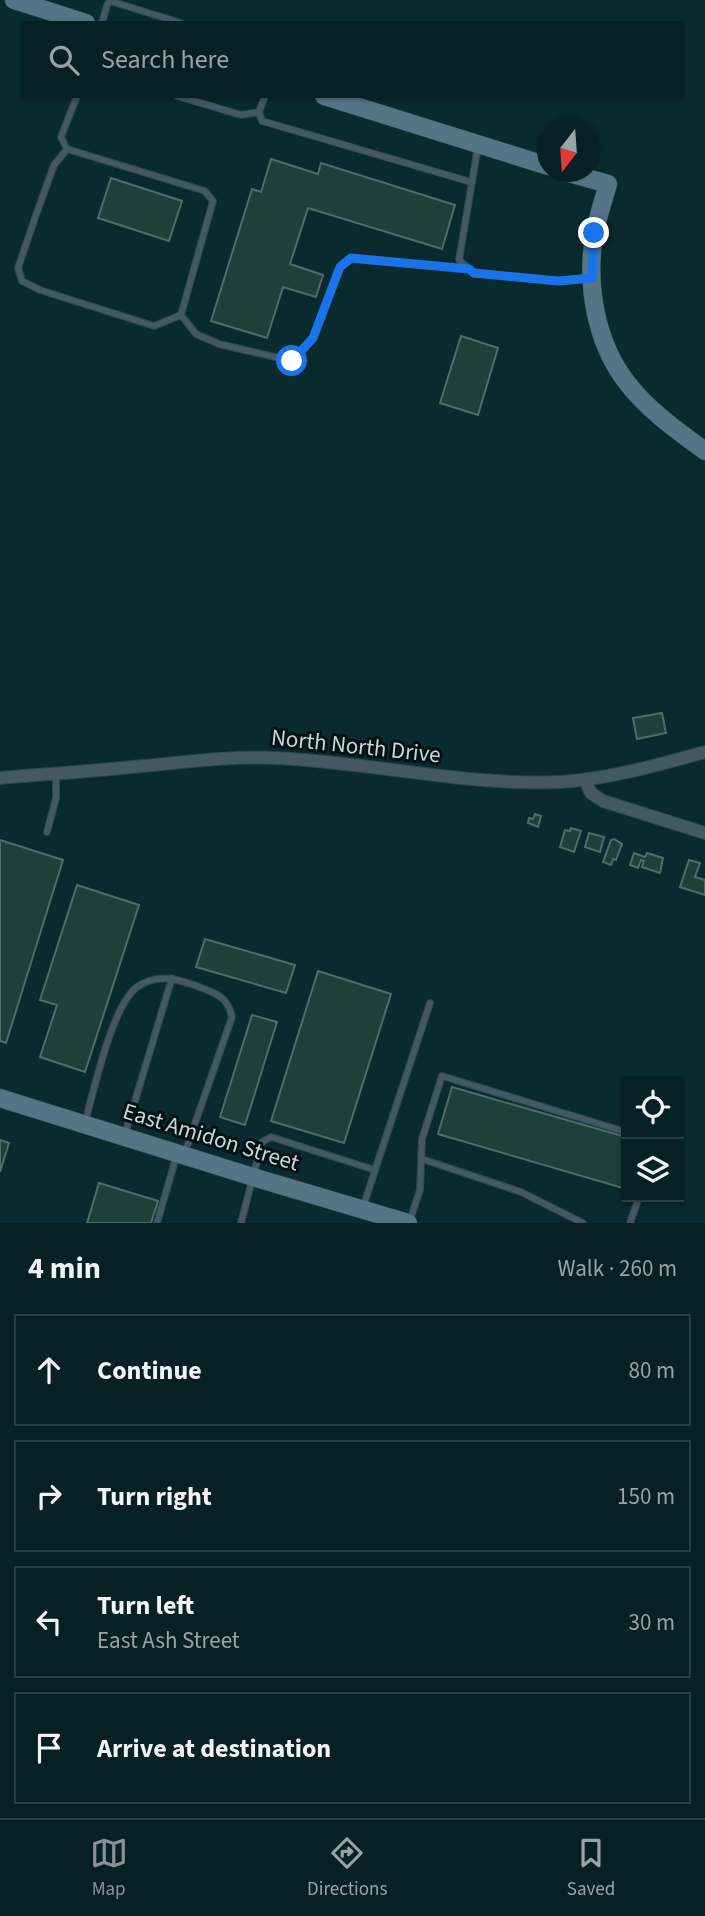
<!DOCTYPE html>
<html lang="en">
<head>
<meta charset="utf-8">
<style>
	:root { --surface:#072023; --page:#10282b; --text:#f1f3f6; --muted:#98a3a6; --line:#283e41; --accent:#8c9099 }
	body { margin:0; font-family:"Source Sans 3",sans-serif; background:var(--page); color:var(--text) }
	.controls { position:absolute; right:21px; bottom:21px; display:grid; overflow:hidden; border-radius:0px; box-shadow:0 2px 5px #0004 }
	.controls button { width:63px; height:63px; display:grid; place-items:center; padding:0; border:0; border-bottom:2px solid var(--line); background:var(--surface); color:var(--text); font:35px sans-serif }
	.compass { position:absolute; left:537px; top:119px; width:63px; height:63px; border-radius:50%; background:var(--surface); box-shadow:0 2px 5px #0004; rotate:197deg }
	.stop { position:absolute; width:21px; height:21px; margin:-16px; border:5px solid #1a73e8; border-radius:50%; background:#fff }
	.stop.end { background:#1a73e8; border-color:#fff; box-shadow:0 2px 7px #0008 }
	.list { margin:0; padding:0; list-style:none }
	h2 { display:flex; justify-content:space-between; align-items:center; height:91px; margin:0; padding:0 28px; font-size:30px }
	h2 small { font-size:23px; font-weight:400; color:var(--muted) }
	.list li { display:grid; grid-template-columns:46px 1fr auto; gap:21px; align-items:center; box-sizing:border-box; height:112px; margin:0 14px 14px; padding:0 14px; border:2px solid var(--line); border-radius:0px }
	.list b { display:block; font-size:26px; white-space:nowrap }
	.list p { margin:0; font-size:23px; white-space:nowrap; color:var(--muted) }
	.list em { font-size:23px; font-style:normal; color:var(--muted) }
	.icon { flex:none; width:38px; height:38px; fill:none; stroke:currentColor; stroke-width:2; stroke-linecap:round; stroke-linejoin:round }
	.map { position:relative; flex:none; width:705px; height:1223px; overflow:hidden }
	.search { position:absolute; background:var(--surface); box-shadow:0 2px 5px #0004; left:21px; right:21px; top:21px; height:77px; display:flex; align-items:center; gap:18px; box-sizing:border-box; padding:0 24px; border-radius:0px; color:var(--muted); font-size:26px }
	.sheet { height:595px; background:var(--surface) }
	nav { display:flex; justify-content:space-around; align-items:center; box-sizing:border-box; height:98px; border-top:2px solid var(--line); background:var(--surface); font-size:19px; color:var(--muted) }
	nav a { display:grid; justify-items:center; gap:4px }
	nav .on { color:var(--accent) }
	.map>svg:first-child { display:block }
	.building { fill:#203f3b; stroke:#4d6d68; stroke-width:2 }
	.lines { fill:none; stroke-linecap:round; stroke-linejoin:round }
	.lane-casing { stroke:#27464a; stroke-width:8 }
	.street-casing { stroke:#27464a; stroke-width:14 }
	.secondary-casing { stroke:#27464a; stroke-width:19 }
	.lane { stroke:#435863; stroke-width:6 }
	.street { stroke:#435863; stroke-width:12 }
	.secondary { stroke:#537586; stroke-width:18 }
	.route { stroke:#1a73e8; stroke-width:9 }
	.labels { text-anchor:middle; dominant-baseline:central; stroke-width:6; stroke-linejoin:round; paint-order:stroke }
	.street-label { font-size:23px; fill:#c6d8da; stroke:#041112 }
</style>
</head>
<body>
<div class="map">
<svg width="705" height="1223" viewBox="0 0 705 1223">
	<rect width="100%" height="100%" fill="#092a2f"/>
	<g class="building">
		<path d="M271,159l47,15 3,-11 134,42 -13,44 -134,-41 -18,56 33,11 -7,22 -33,-10 -16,51 -56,-17 41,-132 9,3z"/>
		<path d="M111,178l71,23 -13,40 -71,-23z"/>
		<path d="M461,336l37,12 -20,67 -38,-12z"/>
		<path d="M662,713l4,20 -29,6 -4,-21z"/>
		<path d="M535,814l6,2 -3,11 -10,-4 1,-5 4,1z"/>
		<path d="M571,828l10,3 -7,21 -14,-5 5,-17 5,1z"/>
		<path d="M589,833l15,4 -4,15 -15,-5z"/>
		<path d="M614,839l8,5 -6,16 -3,-1 -2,6 -8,-3 8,-22z"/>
		<path d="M0,840l63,20 -57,183 -6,-2z"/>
		<path d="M634,853l11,4 2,-4 16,5 -3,15 -18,-6 2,-6 -3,-1 -3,8 -8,-3z"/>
		<path d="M689,860l11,3 -5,14 10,3v15l-25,-8z"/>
		<path d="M77,885l62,20 -54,167 -45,-15 17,-52 -17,-5z"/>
		<path d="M205,939l90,26 -9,28 -90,-26z"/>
		<path d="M318,971l73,23 -47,149 -73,-22z"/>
		<path d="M252,1015l25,7 -32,103 -25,-8z"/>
		<path d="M452,1087l174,50v52l-188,-55z"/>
		<path d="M0,1140l9,3 -9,29z"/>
		<path d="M99,1183l59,18 -7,22h-64z"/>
	</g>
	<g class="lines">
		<defs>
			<g id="lane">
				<path d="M102,23l5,-18 3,-4 71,22"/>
				<path d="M77,96l-16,41 6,12 138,42 8,10 -32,114 15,19 23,10 73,17 21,-23 27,-71 11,-8 118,10"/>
				<path d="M177,96l64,19 18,-3"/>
				<path d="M265,96l-6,16 3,9 209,61"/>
				<path d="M478,146l-19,114 15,13 84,8 32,-3"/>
				<path d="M67,149l-13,16 -18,50 -18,53 4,13 18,9 114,36 27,-11"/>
				<path d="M47,832l9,-34v-25"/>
				<path d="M85,1122c9,-31 27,-117 52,-135 19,-13 37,-9 57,-2 18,7 34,10 38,32l-48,138"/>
				<path d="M125,1134l47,-156"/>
				<path d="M422,1159l99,33 62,31"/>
				<path d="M363,1207l67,-204"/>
				<path d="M157,1223l20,-69"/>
				<path d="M241,1223l21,-81 9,-5 104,33"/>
				<path d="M409,1223l11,-33 2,-51 20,-63 184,56"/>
				<path d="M630,1223l9,-26"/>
			</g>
			<g id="street">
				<path d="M0,778c48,-4 95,-7 143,-12 43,-4 88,-10 132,-8 95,4 189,28 285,24 49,-3 98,-17 145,-30"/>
				<path d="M585,780l6,13 12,8 102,32"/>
			</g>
			<g id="secondary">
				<path d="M14,0l72,23"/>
				<path d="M324,96l224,70"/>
				<path d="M566,172l42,12c-5,18 -11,35 -14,52 -8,50 2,108 34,148 21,27 50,47 77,67"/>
				<path d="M0,1098l253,79 155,46"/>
			</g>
		</defs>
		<use href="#lane" class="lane-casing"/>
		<use href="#street" class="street-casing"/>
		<use href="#secondary" class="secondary-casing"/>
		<use href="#lane" class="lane"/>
		<use href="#street" class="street"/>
		<use href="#secondary" class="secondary"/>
	</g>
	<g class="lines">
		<path class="route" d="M292,361l21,-23 27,-71 11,-9 118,11 5,4 84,8 34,-3 2,-45"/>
	</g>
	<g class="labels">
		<g class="street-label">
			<text transform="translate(356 746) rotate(6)">North North Drive</text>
			<text transform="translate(211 1137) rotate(17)">East Amidon Street</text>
		</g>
	</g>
</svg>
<div class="controls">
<button><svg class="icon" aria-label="locate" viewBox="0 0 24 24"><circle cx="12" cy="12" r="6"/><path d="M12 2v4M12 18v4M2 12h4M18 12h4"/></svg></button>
<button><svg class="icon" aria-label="layers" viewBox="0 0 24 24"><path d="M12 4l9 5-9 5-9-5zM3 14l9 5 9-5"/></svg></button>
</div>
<svg class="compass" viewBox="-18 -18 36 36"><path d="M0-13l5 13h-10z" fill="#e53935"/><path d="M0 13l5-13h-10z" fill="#98a3a6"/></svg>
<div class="stop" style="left:292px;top:361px"></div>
<div class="stop end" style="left:594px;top:233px"></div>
<div class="search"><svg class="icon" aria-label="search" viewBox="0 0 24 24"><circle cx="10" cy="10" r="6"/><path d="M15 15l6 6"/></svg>Search here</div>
</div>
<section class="sheet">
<h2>4 min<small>Walk · 260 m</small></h2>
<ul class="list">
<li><svg class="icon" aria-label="ahead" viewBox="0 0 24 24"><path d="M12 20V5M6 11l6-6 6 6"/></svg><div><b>Continue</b></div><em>80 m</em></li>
<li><svg class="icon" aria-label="right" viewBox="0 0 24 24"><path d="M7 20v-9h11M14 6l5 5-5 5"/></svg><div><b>Turn right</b></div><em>150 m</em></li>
<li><svg class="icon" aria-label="left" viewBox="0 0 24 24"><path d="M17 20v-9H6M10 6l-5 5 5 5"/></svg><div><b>Turn left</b><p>East Ash Street</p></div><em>30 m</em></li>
<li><svg class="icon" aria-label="arrive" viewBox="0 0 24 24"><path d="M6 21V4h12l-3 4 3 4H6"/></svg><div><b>Arrive at destination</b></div></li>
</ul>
</section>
<nav>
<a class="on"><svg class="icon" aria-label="map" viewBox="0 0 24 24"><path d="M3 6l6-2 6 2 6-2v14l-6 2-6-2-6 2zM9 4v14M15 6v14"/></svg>Map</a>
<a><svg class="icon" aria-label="directions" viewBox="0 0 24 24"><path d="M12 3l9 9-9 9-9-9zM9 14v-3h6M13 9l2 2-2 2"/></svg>Directions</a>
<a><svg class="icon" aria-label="saved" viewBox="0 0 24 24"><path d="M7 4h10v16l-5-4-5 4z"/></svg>Saved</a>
</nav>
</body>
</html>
